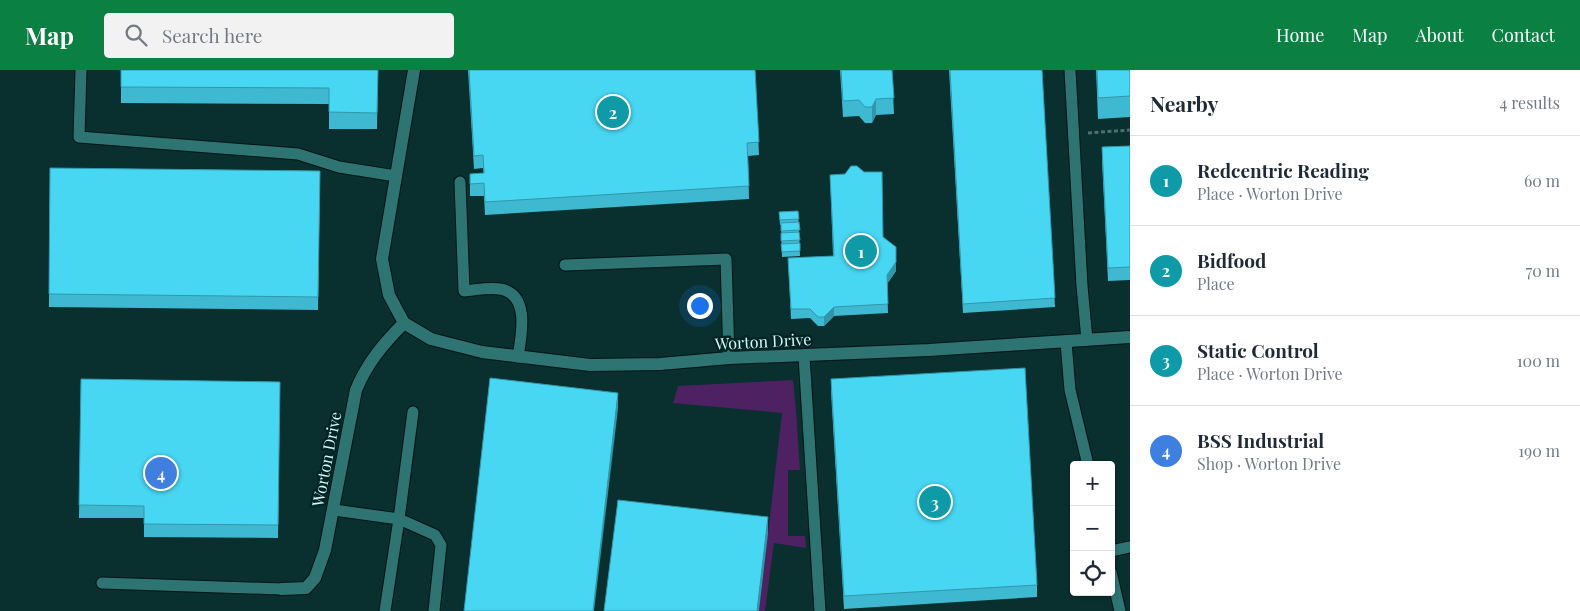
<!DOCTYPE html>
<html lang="en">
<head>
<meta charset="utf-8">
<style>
	:root { --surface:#fff; --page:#f2f2f3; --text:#1f2937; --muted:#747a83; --line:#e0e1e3; --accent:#0b8043 }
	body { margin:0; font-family:"Playfair Display",serif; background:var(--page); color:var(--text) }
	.controls { position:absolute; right:15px; bottom:15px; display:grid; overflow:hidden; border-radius:5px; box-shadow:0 1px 4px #0004 }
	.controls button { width:45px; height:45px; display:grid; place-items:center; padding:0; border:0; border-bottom:1px solid var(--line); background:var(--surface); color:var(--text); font:25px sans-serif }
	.you { position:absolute; left:699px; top:235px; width:18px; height:18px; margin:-12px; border:4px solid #fff; border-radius:50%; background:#1a73e8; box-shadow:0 0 0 8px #1a73e833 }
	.badge { display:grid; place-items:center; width:32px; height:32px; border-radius:50%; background:var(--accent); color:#fff; font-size:16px; font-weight:700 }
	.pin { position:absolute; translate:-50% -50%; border:2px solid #fff; box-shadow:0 1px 5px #0006 }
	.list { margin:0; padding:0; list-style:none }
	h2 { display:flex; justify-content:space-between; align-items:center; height:65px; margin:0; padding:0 20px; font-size:21px }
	h2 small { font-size:16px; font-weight:400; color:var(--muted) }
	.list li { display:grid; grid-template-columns:32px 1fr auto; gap:15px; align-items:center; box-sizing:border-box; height:90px; padding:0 20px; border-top:1px solid var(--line) }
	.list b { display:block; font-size:19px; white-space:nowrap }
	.list p { margin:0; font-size:16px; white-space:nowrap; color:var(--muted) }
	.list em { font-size:16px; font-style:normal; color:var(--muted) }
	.icon { flex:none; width:28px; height:28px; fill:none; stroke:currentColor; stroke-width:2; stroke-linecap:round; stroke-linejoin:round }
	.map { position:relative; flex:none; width:1130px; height:541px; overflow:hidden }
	header { display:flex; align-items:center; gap:30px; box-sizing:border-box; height:70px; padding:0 25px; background:var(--accent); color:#fff }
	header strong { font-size:24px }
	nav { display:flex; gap:28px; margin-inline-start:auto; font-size:18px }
	.search { width:350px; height:45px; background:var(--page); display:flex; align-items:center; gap:12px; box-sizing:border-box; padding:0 18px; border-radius:5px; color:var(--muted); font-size:19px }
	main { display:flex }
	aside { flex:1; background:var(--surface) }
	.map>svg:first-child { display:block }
	.green { fill:#4e2162 }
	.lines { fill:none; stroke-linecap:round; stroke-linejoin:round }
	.lane-casing { stroke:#021515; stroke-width:13 }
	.street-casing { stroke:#021515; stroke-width:14 }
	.path { stroke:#4b706f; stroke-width:3; stroke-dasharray:4 2.5; stroke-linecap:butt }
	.lane { stroke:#2e7473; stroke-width:11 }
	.street { stroke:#2e7473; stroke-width:12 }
	.wall { fill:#3eb9d1 }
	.shaded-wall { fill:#3296aa }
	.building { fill:#48d7f3; stroke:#3296aa }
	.labels { text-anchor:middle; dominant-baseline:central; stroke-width:5; stroke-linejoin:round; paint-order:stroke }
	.street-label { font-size:16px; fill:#d4f5f4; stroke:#002525 }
</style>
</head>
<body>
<header>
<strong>Map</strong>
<div class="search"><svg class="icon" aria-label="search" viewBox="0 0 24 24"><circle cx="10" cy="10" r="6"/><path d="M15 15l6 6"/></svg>Search here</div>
<nav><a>Home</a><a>Map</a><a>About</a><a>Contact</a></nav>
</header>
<main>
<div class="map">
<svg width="1130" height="541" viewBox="0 0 1130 541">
	<rect width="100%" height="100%" fill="#092f2e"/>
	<path class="green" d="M793,310l3,30 4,60h-12v66h17l1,12 -32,-5 -9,68h-6l23,-198 -109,-10 5,-17z"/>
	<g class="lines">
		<defs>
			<g id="lane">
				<path d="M81,0l-2,67 219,17 41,13 57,9"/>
				<path d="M1070,0l12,216 5,54"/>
				<path d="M460,112l4,109c12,-1 25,-4 36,-2 31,5 21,48 18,68"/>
				<path d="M565,195l161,-6 3,99"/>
				<path d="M1066,272l4,48 18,75"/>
				<path d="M804,286l16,255"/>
				<path d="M334,440l65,9 14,-107"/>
				<path d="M1111,481l19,-4"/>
				<path d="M1111,502l9,39"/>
				<path d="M102,513l180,6"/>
				<path d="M385,541l14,-92 36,16 6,10 -7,66"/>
			</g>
			<g id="street">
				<path d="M414,0l-32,189 7,36 15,28 27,16 51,13 108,13 70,-1 69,-6 200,-8 201,-13"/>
				<path d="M282,519l24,-1 9,-10 10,-28 31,-160c11,-27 28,-47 48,-67"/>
			</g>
		</defs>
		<use href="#lane" class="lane-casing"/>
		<use href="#street" class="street-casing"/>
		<path class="path" d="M1088,63l42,-3"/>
		<use href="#lane" class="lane"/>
		<use href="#street" class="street"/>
	</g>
	<g class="wall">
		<path d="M121,0h257l-1,59h-48v-25l-208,-1z"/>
		<path d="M468,0h287l4,85 -11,1 1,43 -264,16 -1,-19h-14v-22l14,-1 -1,-5 -9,1z"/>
		<path d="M840,0h52l2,44 -18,1 -4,8h-7l-6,-7 -16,1z"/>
		<path d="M949,0h93l13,237 -92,6z"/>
		<path d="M1096,0h34v47l-32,2z"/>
		<path d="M1130,76v134l-22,1 -6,-121v-13z"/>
		<path d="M50,98l270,3 -2,139 -269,-3z"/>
		<path d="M830,105l53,62 13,34 -9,13 1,29 -54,3 -10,10h-6l-8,-8 -19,1 -3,-61 45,-2z"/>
		<path d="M798,141l2,45 -18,1 -1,-32h-1l-1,-13z"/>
		<path d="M81,309l199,3 -2,156 -134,-1v-19h-65z"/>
		<path d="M831,309l206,206v12l-193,12 -13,-217z"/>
	</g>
	<g class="shaded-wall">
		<path d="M876,29v16l-4,8v-16z"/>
		<path d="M896,192v9l-9,13v-9z"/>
		<path d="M834,237v9l-10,10v-9z"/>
		<path d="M618,323v16l-24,202h-1z"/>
		<path d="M768,447v17l-9,77h-2z"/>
	</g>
	<g class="building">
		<path d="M121,0h257l-1,43 -48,-1v-24l-208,-1z"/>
		<path d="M469,0h286l4,72 -12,1 2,43 -264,16 -1,-19 -14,1v-10l14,-1 -1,-18 -9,1z"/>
		<path d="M841,0h51l2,28 -18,1 -4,8h-7l-6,-7 -16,1z"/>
		<path d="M950,0h92l13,228 -92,6z"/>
		<path d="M1097,0h33v26l-32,2z"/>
		<path d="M1130,76v121l-22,1 -6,-121z"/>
		<path d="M851,96h6l7,6h18l1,65 13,10v15l-9,13 1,29 -54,3 -10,10h-6l-8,-8h-19l-3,-51 46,-2 -4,-81 15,-1z"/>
		<path d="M50,98l270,3 -2,126 -269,-3z"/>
		<path d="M798,141l1,8 -19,1 -1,-8z"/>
		<path d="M799,152l1,8 -19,1v-8z"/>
		<path d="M799,162l1,8 -19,1v-8z"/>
		<path d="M800,173v8l-18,1 -1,-8z"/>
		<path d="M1025,298l12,217 -193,11 -13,-217z"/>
		<path d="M490,308l128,15 -25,218h-129z"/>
		<path d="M81,309l199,3 -2,143 -134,-1v-18l-65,-1z"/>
		<path d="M618,430l150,17 -11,94h-153z"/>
	</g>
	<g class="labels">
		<g class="street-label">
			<text transform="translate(763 271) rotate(-3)">Worton Drive</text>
			<text transform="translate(326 389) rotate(-79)">Worton Drive</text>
		</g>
	</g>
</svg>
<div class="controls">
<button>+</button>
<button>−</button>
<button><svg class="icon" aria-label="locate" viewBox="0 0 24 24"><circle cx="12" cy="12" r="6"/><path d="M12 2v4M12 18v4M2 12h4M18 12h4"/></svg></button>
</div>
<div class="you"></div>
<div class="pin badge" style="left:861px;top:181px;background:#0f9aa8">1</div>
<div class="pin badge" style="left:613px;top:42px;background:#0f9aa8">2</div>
<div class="pin badge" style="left:935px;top:432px;background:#0f9aa8">3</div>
<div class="pin badge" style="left:161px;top:403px;background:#3f7fe0">4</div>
</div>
<aside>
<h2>Nearby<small>4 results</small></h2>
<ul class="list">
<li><span class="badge" style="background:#0f9aa8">1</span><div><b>Redcentric Reading</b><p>Place · Worton Drive</p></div><em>60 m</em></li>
<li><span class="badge" style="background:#0f9aa8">2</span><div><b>Bidfood</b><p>Place</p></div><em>70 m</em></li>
<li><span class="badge" style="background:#0f9aa8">3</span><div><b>Static Control</b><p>Place · Worton Drive</p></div><em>100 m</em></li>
<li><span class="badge" style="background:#3f7fe0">4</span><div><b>BSS Industrial</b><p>Shop · Worton Drive</p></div><em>190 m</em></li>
</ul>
</aside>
</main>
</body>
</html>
